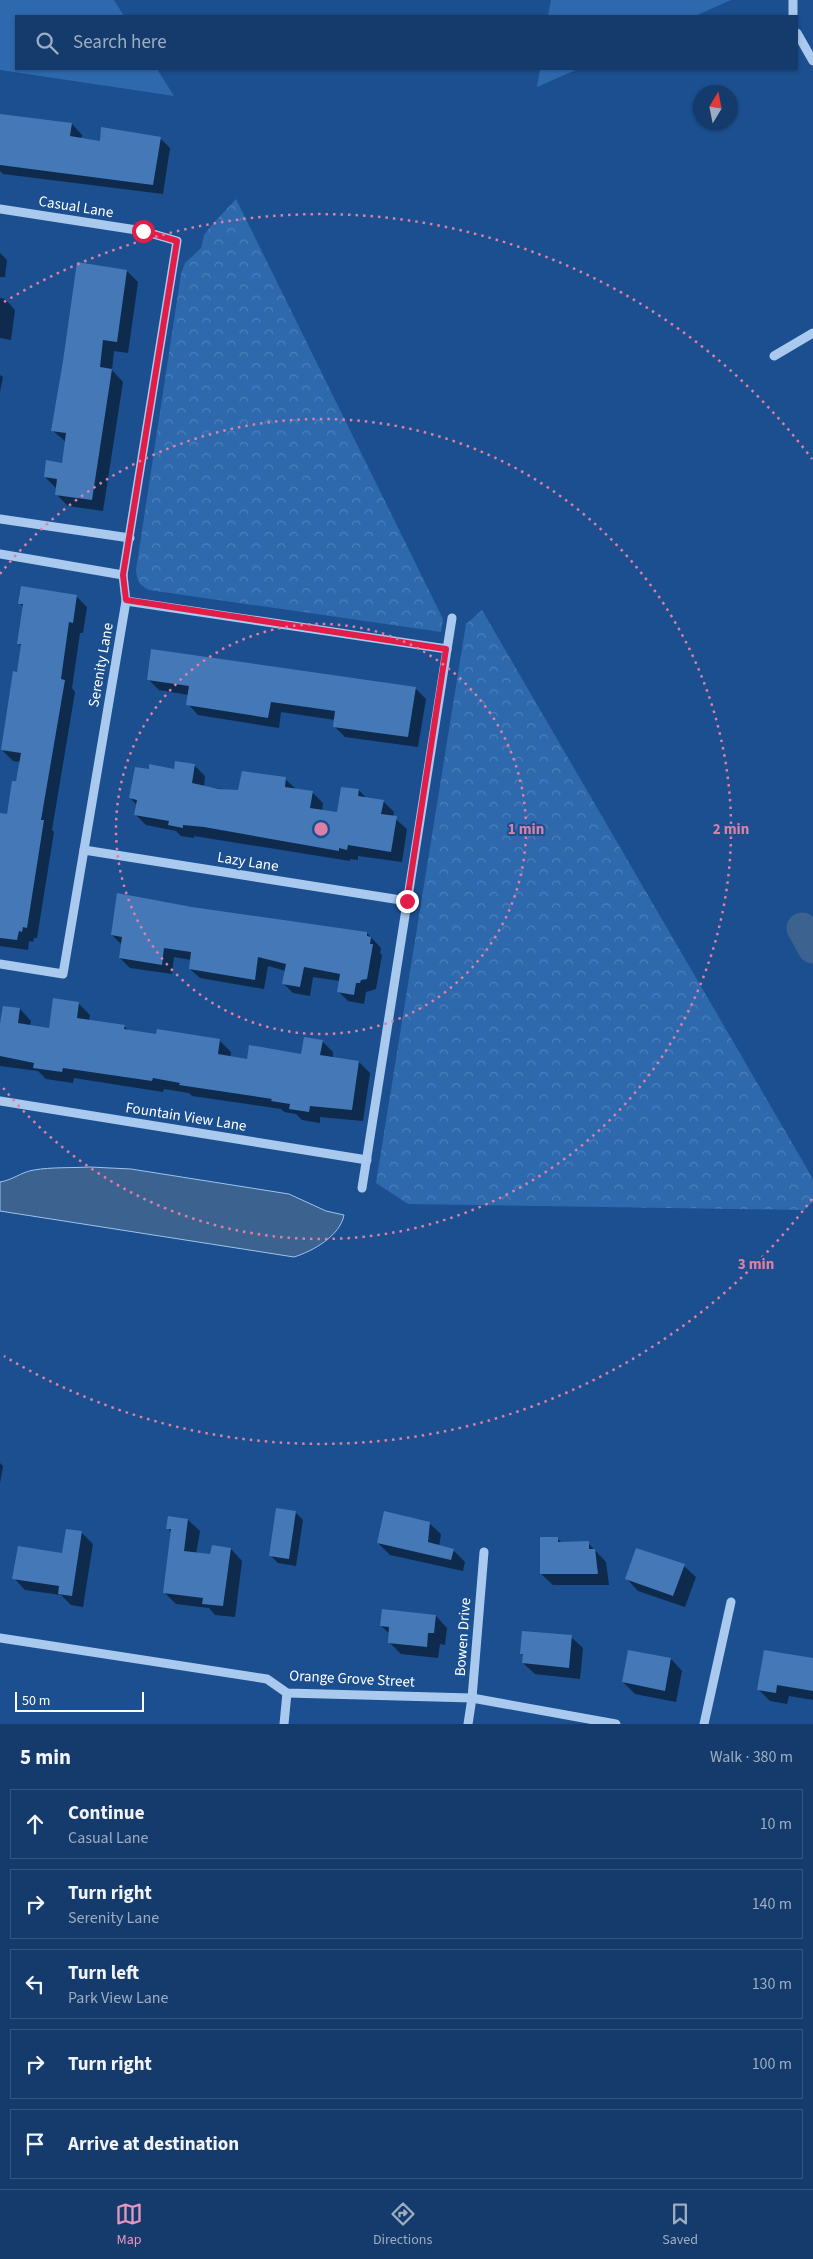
<!DOCTYPE html>
<html lang="en">
<head>
<meta charset="utf-8">
<style>
	:root { --surface:#143b6b; --page:#214673; --text:#f1f3f6; --muted:#9dadc1; --line:#33557e; --accent:#e797bd }
	body { margin:0; font-family:"Source Sans 3",sans-serif; background:var(--page); color:var(--text) }
	.compass { position:absolute; left:693px; top:85px; width:45px; height:45px; border-radius:50%; background:var(--surface); box-shadow:0 1px 4px #0004; rotate:10deg }
	.scale { position:absolute; left:15px; bottom:12px; width:129px; box-sizing:border-box; padding-left:5px; border:2px solid #fff; border-top:0; font-size:14px; line-height:18px; white-space:nowrap; color:#fff; -webkit-text-stroke:4px #1b4f8f; paint-order:stroke }
	.stop { position:absolute; width:15px; height:15px; margin:-11px; border:4px solid #e11d48; border-radius:50%; background:#fff }
	.stop.end { background:#e11d48; border-color:#fff; box-shadow:0 1px 5px #0008 }
	.list { margin:0; padding:0; list-style:none }
	h2 { display:flex; justify-content:space-between; align-items:center; height:65px; margin:0; padding:0 20px; font-size:21px }
	h2 small { font-size:16px; font-weight:400; color:var(--muted) }
	.list li { display:grid; grid-template-columns:32px 1fr auto; gap:15px; align-items:center; box-sizing:border-box; height:70px; margin:0 10px 10px; padding:0 10px; border:1px solid var(--line); border-radius:0px }
	.list b { display:block; font-size:19px; white-space:nowrap }
	.list p { margin:0; font-size:16px; white-space:nowrap; color:var(--muted) }
	.list em { font-size:16px; font-style:normal; color:var(--muted) }
	.icon { flex:none; width:28px; height:28px; fill:none; stroke:currentColor; stroke-width:2; stroke-linecap:round; stroke-linejoin:round }
	.map { position:relative; flex:none; width:813px; height:1724px; overflow:hidden }
	.search { position:absolute; background:var(--surface); box-shadow:0 1px 4px #0004; left:15px; right:15px; top:15px; height:55px; display:flex; align-items:center; gap:12px; box-sizing:border-box; padding:0 18px; border-radius:0px; color:var(--muted); font-size:19px }
	.sheet { height:465px; background:var(--surface) }
	nav { display:flex; justify-content:space-around; align-items:center; box-sizing:border-box; height:70px; border-top:1px solid var(--line); background:var(--surface); font-size:14px; color:var(--muted) }
	nav a { display:grid; justify-items:center; gap:2px }
	nav .on { color:var(--accent) }
	.map>svg:first-child { display:block }
	.grass { fill:#2e69ad }
	.forest { fill:url(#forest-crowns) }
	.water { fill:#3c6290; stroke:#9cc4f0 }
	.shadow { fill:#0007 }
	.lines { fill:none; stroke-linecap:round; stroke-linejoin:round }
	.river { stroke:#3c6290; stroke-width:31 }
	.building { fill:#4478b7 }
	.minor { stroke:#a9c9ee; stroke-width:9 }
	.route { stroke:#e11d48; stroke-width:6 }
	.ring { fill:none; stroke:#dd80a5; stroke-width:2.5; stroke-dasharray:2.5 5 }
	.labels { text-anchor:middle; dominant-baseline:central; stroke-width:4; stroke-linejoin:round; paint-order:stroke }
	.street-label { font-size:15px; fill:#fff; stroke:#1b4f8f }
	.centre { fill:#dd80a5; stroke:#1b4f8f; stroke-width:2.5 }
	.ring-label { font-size:15px; text-anchor:middle; font-weight:bold; fill:#dd80a5; stroke:#1b4f8f; stroke-width:4; stroke-linejoin:round; paint-order:stroke }
</style>
</head>
<body>
<div class="map">
<svg width="813" height="1724" viewBox="0 0 813 1724">
	<defs>
		<pattern id="forest-crowns" width="20" height="18" patternUnits="userSpaceOnUse" patternTransform="scale(1.25)"><rect width="20" height="18" fill="#2e69ad"/><path d="M2 6a3 3 0 1 1 6 0M12 15a3 3 0 1 1 6 0" fill="none" stroke="#4d80b9"/></pattern>
	</defs>
	<rect width="100%" height="100%" fill="#1b4f8f"/>
	<g class="grass">
		<path d="M0,0h114l10,16h-108v53h141l17,27 -174,-26z"/>
		<path d="M551,0h180l-36,16h-147z"/>
		<path d="M540,69h38l-41,18z"/>
	</g>
	<g class="forest">
		<path d="M236,199l207,420 -2,13 -292,-42c-10,-5 -12,-9 -13,-20l45,-296 4,-11 16,-15 3,-13 6,-8z"/>
		<path d="M482,610l331,569v23l-9,8 -396,-6 -32,-21 90,-559z"/>
	</g>
	<path class="water" d="M90,1167l41,2 158,25 37,17 18,4c-4,21 -31,36 -50,42l-294,-46v-29c13,-2 21,-10 34,-12 17,-3 38,-2 56,-3z"/>
	<g class="shadow">
		<path d="M0,115l72,9 10,11 -1,4 20,3 59,-4 10,10 -7,46 -160,-20 -3,-3z"/>
		<path d="M0,253l7,7 -2,17h-5z"/>
		<path d="M127,271l11,11 -10,71 -14,-2 -2,19 11,12 -20,129 -35,-5 -12,-12 1,-5 -12,-12 18,-13 3,-22 -14,-12z"/>
		<path d="M0,298l5,1 10,11 -4,30 -11,-2z"/>
		<path d="M0,375l3,2 -3,15z"/>
		<path d="M76,596l11,11 -4,26h-3l-8,55 3,4 -23,138 2,2 -17,106h-3l-1,4 -4,-1 -1,9 -28,-4v-132l8,1 13,-53 -8,-1 -11,-11 20,-103 -4,-4 6,-36 -5,-4z"/>
		<path d="M148,679l267,9 11,11 -8,48 -73,-10 -11,-11 1,-6 -54,-8 -2,16 -81,-13 -10,-11 1,-9 -30,-5z"/>
		<path d="M194,765l11,11 -1,10 35,6 46,-13 12,11 15,2 11,11 -1,8 16,3 4,-26 17,2 8,9 16,2 11,11 -1,5 14,12 -5,33 -44,-6v4l-8,-1v2l-156,-25v2l-13,-2 -5,-5 -30,-6 -11,-11 2,-9 -7,-7 20,-27 25,-1z"/>
		<path d="M191,908l176,25 14,15 -1,5 2,2 -6,34 -10,3 -2,12 -16,-3 -10,-10 2,-10 -27,-4 -3,19 -17,-3 -10,-10 3,-12 -18,-5 -4,23 -64,-11 -10,-9 1,-9 -17,-3 -2,17 -42,-6 -10,-10 2,-13 -10,-10z"/>
		<path d="M78,1003l12,12 -1,6 35,5 5,5 28,5 62,4 12,12 -1,6 18,2 54,-5 20,-14 11,11v6l26,4 11,11 -7,48 -43,-4v6l-18,-3 -6,-6 -12,-2 -3,-3 -89,-13 -3,-3 -25,-4 -1,3 -89,-14 -1,5 -27,-4 -8,-8 -38,-5v-45l20,-12 11,12 -1,5 20,3z"/>
		<path d="M0,1463l3,3 -3,17z"/>
		<path d="M295,1512l8,8 -7,46 -18,-3 -7,-7z"/>
		<path d="M188,1520l12,11 -4,23 15,2 20,-7 11,12 -7,56 -20,-2 -6,-7 -33,-4 -12,-12 8,-59 -4,-5z"/>
		<path d="M429,1523l12,11 -2,12 14,4 12,12 -2,9 -73,-16 -12,-12z"/>
		<path d="M81,1532l12,12 -10,63 -12,-2 -10,-10 -36,-5 -11,-12 49,-24z"/>
		<path d="M557,1538l5,5h26l18,19 3,23h-56l-12,-11z"/>
		<path d="M684,1566l12,11 -11,30 -47,-16 -11,-12z"/>
		<path d="M436,1616l11,12 -2,17 -5,-1 -2,14 -37,-4 -12,-12 1,-8 -9,-8z"/>
		<path d="M571,1637l12,11 -3,31 -45,-5 -12,-11 1,-7 -3,-3z"/>
		<path d="M629,1651l42,8 11,12 -6,31 -41,-8 -12,-12z"/>
		<path d="M813,1659v41l-24,-4 -2,8 -17,-3 -12,-12z"/>
	</g>
	<g class="lines">
		<path class="river" d="M802,928l11,20"/>
	</g>
	<g class="building">
		<path d="M0,114l72,9 -2,13 30,5 1,-14 60,10 -8,48 -153,-20z"/>
		<path d="M77,262l50,8 -10,72 -14,-2 -3,27 12,2 -20,131 -37,-5 2,-16 -13,-2 2,-17 16,3 4,-30 -15,-2 12,-70z"/>
		<path d="M21,586l56,9 -4,28 -4,-1 -8,57 4,1 -24,140h3l-17,108 -4,-1 -1,5 -3,-1 -2,9 -17,-2v-125l7,1 5,-33h4l5,-28 -20,-3 12,-79 4,1 4,-28h-4l6,-40h-5z"/>
		<path d="M151,649l265,38 -8,50 -75,-10 2,-16 -64,-9 -3,16 -82,-13 3,-19 -42,-6z"/>
		<path d="M175,761l20,3 -3,19 27,6 19,1 4,-19 44,6 -1,10 28,4 -3,17 27,4 4,-25 18,2 -1,7 26,4 -3,14 16,2 -6,36 -43,-7 -1,5 -8,-2v3l-135,-24 -21,-2v3l-15,-3 1,-4 -35,-6 3,-15 -8,-2 6,-31 14,2v-5l25,5z"/>
		<path d="M117,893l75,14 175,25v4l4,1 -1,7h3l-6,35 -6,1 -1,3h-4l-2,12 -17,-3 3,-18 -36,-7 -4,20 -18,-3 4,-20 -28,-7 -3,23 -66,-11 2,-17 -27,-4 -2,17 -43,-7 3,-21 -11,-2z"/>
		<path d="M53,998l26,4 -2,16 48,7 -1,4 32,5 1,-5 63,10 -2,15 29,5 2,-14 52,9 3,-17 19,3 -3,15 39,6 -7,49 -42,-4 -1,6 -20,-3 1,-5 -19,-3 1,-2 -93,-14 1,-2 -27,-5 -1,3 -89,-13 -1,4 -29,-4 1,-5 -34,-7v-33l3,-17 17,2 -2,15 31,5z"/>
		<path d="M276,1508l20,3 -7,48 -20,-3z"/>
		<path d="M384,1511l46,11 -2,20 26,7 -3,11 -74,-17z"/>
		<path d="M168,1516l20,3 -4,32 26,3 2,-9 19,3 -8,58 -21,-2 1,-6 -40,-5 8,-64h-5z"/>
		<path d="M66,1529l16,2 -10,65 -14,-2 1,-8 -47,-7 6,-33 44,7z"/>
		<path d="M540,1537h18v5l31,-1v8h6l3,25h-58z"/>
		<path d="M636,1548l49,16 -12,32 -48,-17z"/>
		<path d="M382,1609l54,6 -2,18h-6l-1,14 -39,-4 1,-16 -9,-1z"/>
		<path d="M522,1631l50,4 -3,33 -47,-5 1,-9h-3z"/>
		<path d="M628,1650l43,8 -6,33 -43,-9z"/>
		<path d="M764,1650l49,8v33l-36,-6 -1,8 -19,-3z"/>
	</g>
	<g class="lines">
		<g class="minor">
			<path d="M793,16v-16"/>
			<path d="M797,33l16,28"/>
			<path d="M0,209l143,22 34,10 -54,334 3,26 -63,373 -63,-10"/>
			<path d="M774,356l39,-23"/>
			<path d="M0,519l130,19"/>
			<path d="M0,554l123,21"/>
			<path d="M126,601l321,48"/>
			<path d="M84,850l323,51"/>
			<path d="M0,1101l367,59"/>
			<path d="M362,1188l90,-570"/>
			<path d="M0,1638l267,41 20,14 185,5 144,26"/>
			<path d="M284,1724l3,-31"/>
			<path d="M468,1724l4,-26 12,-146"/>
			<path d="M704,1724l27,-122"/>
		</g>
	</g>
	<g class="lines">
		<path class="route" d="M143,231l34,10 -54,334 3,25 320,49 -39,252"/>
	</g>
	<g class="ring">
		<circle cx="321" cy="829" r="205"/>
		<path d="M0 574A410 410 0 1 1 0 1084"/>
		<path d="M812 1199A615 615 0 0 1 4 1356M4 302A615 615 0 0 1 812 459"/>
	</g>
	<g class="labels">
		<g class="street-label">
			<text transform="translate(76 207) rotate(9)">Casual Lane</text>
			<text transform="translate(101 665) rotate(-80)">Serenity Lane</text>
			<text transform="translate(248 862) rotate(9)">Lazy Lane</text>
			<text transform="translate(186 1117) rotate(9)">Fountain View Lane</text>
			<text transform="translate(463 1637) rotate(-86)">Bowen Drive</text>
			<text transform="translate(352 1679) rotate(3)">Orange Grove Street</text>
		</g>
	</g>
	<circle cx="321" cy="829" r="8" class="centre"/>
	<g class="ring-label">
		<text x="526" y="834">1 min</text>
		<text x="731" y="834">2 min</text>
		<text x="756" y="1269">3 min</text>
	</g>
</svg>
<svg class="compass" viewBox="-18 -18 36 36"><path d="M0-13l5 13h-10z" fill="#e53935"/><path d="M0 13l5-13h-10z" fill="#9dadc1"/></svg>
<div class="scale">50 m</div>
<div class="stop" style="left:143px;top:231px"></div>
<div class="stop end" style="left:407px;top:901px"></div>
<div class="search"><svg class="icon" aria-label="search" viewBox="0 0 24 24"><circle cx="10" cy="10" r="6"/><path d="M15 15l6 6"/></svg>Search here</div>
</div>
<section class="sheet">
<h2>5 min<small>Walk · 380 m</small></h2>
<ul class="list">
<li><svg class="icon" aria-label="ahead" viewBox="0 0 24 24"><path d="M12 20V5M6 11l6-6 6 6"/></svg><div><b>Continue</b><p>Casual Lane</p></div><em>10 m</em></li>
<li><svg class="icon" aria-label="right" viewBox="0 0 24 24"><path d="M7 20v-9h11M14 6l5 5-5 5"/></svg><div><b>Turn right</b><p>Serenity Lane</p></div><em>140 m</em></li>
<li><svg class="icon" aria-label="left" viewBox="0 0 24 24"><path d="M17 20v-9H6M10 6l-5 5 5 5"/></svg><div><b>Turn left</b><p>Park View Lane</p></div><em>130 m</em></li>
<li><svg class="icon" aria-label="right" viewBox="0 0 24 24"><path d="M7 20v-9h11M14 6l5 5-5 5"/></svg><div><b>Turn right</b></div><em>100 m</em></li>
<li><svg class="icon" aria-label="arrive" viewBox="0 0 24 24"><path d="M6 21V4h12l-3 4 3 4H6"/></svg><div><b>Arrive at destination</b></div></li>
</ul>
</section>
<nav>
<a class="on"><svg class="icon" aria-label="map" viewBox="0 0 24 24"><path d="M3 6l6-2 6 2 6-2v14l-6 2-6-2-6 2zM9 4v14M15 6v14"/></svg>Map</a>
<a><svg class="icon" aria-label="directions" viewBox="0 0 24 24"><path d="M12 3l9 9-9 9-9-9zM9 14v-3h6M13 9l2 2-2 2"/></svg>Directions</a>
<a><svg class="icon" aria-label="saved" viewBox="0 0 24 24"><path d="M7 4h10v16l-5-4-5 4z"/></svg>Saved</a>
</nav>
</body>
</html>
